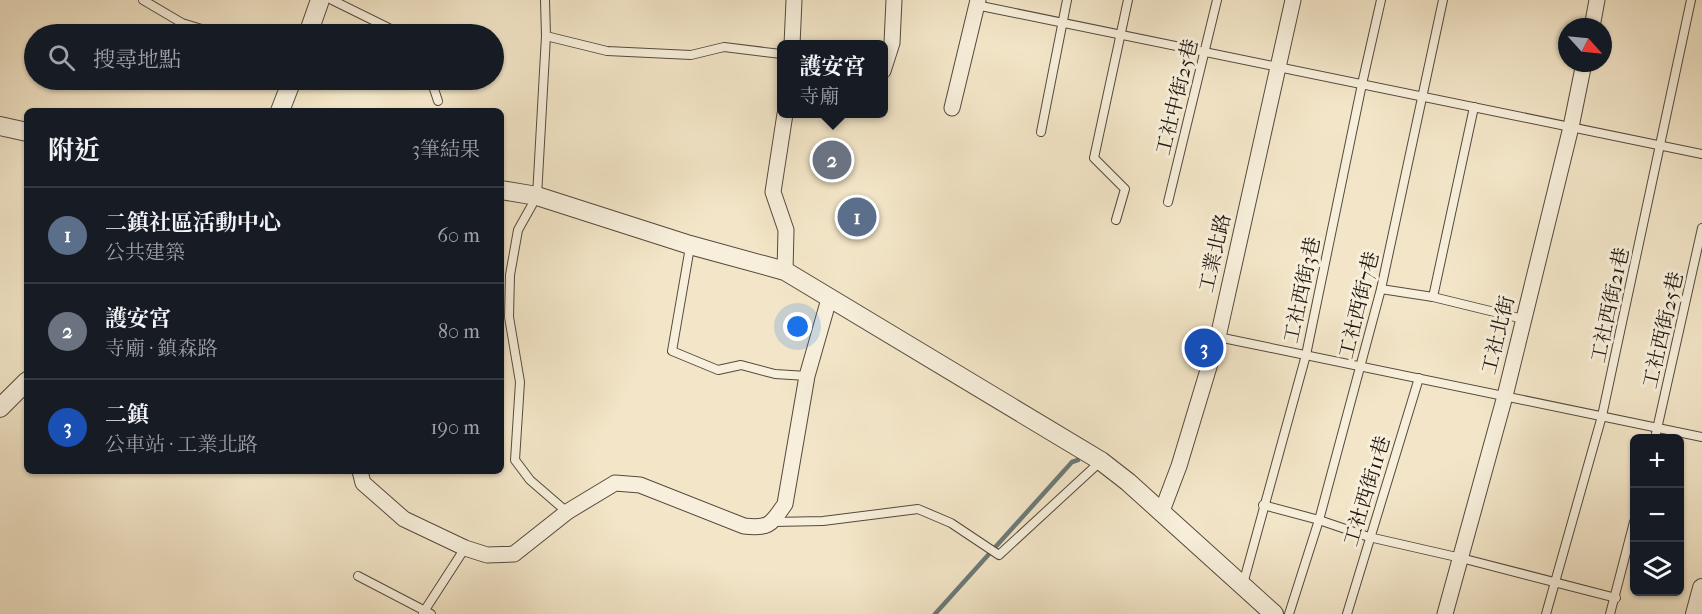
<!DOCTYPE html>
<html lang="zh-TW">
<head>
<meta charset="utf-8">
<style>
	:root { --surface:#171b24; --page:#242831; --text:#f1f3f6; --muted:#9ea1a6; --line:#363941; --accent:#d93025 }
	body { margin:0; font-family:"IM FELL French Canon","Noto Serif TC",serif; background:var(--page); color:var(--text) }
	.controls { position:absolute; right:18px; bottom:18px; display:grid; overflow:hidden; border-radius:9px; box-shadow:0 2px 4px #0004 }
	.controls button { width:54px; height:54px; display:grid; place-items:center; padding:0; border:0; border-bottom:2px solid var(--line); background:var(--surface); color:var(--text); font:30px sans-serif }
	.compass { position:absolute; left:1558px; top:18px; width:54px; height:54px; border-radius:50%; background:var(--surface); box-shadow:0 2px 4px #0004; rotate:117deg }
	.you { position:absolute; left:798px; top:327px; width:21px; height:21px; margin:-15px; border:4px solid #fff; border-radius:50%; background:#1a73e8; box-shadow:0 0 0 9px #1a73e833 }
	.badge { display:grid; place-items:center; width:39px; height:39px; border-radius:50%; background:var(--accent); color:#fff; font-size:20px; font-weight:700 }
	.pin { position:absolute; translate:-50% -50%; border:3px solid #fff; box-shadow:0 2px 6px #0006 }
	.popup { position:absolute; left:777px; top:40px; width:111px; height:78px; box-sizing:border-box; display:grid; place-content:center; border-radius:9px; background:var(--surface); filter:drop-shadow(0 2px 4px #0005); font-size:20px; white-space:nowrap; color:var(--muted) }
	.popup b { font-size:22px; color:var(--text) }
	.popup::after { content:''; position:absolute; left:50%; top:100%; margin-left:-12px; border:12px solid transparent; border-top-color:var(--surface) }
	.list { margin:0; padding:0; list-style:none }
	h2 { display:flex; justify-content:space-between; align-items:center; height:78px; margin:0; padding:0 24px; font-size:26px }
	h2 small { font-size:20px; font-weight:400; color:var(--muted) }
	.list li { display:grid; grid-template-columns:39px 1fr auto; gap:18px; align-items:center; box-sizing:border-box; height:96px; padding:0 24px; border-top:2px solid var(--line) }
	.list b { display:block; font-size:22px; white-space:nowrap }
	.list p { margin:0; font-size:20px; white-space:nowrap; color:var(--muted) }
	.list em { font-size:20px; font-style:normal; color:var(--muted) }
	.icon { flex:none; width:33px; height:33px; fill:none; stroke:currentColor; stroke-width:2; stroke-linecap:round; stroke-linejoin:round }
	.map { position:relative; flex:none; width:1702px; height:614px; overflow:hidden }
	.search { position:absolute; background:var(--surface); box-shadow:0 2px 4px #0004; left:24px; top:24px; width:480px; height:66px; display:flex; align-items:center; gap:15px; box-sizing:border-box; padding:0 21px; border-radius:33px; color:var(--muted); font-size:22px }
	.panel { position:absolute; background:var(--surface); box-shadow:0 2px 4px #0004; left:24px; top:108px; width:480px; height:366px; border-radius:9px }
	.map>svg:first-child { display:block }
	.lines { fill:none; stroke-linecap:round; stroke-linejoin:round }
	.stream { stroke:#6c7a79; stroke-width:4.5 }
	.service-casing { stroke:#544a3d; stroke-width:10 }
	.minor-casing { stroke:#544a3d; stroke-width:17 }
	.tertiary-casing { stroke:#544a3d; stroke-width:20 }
	.service { stroke:#f7efdb; stroke-width:8 }
	.minor { stroke:#f7efdb; stroke-width:15 }
	.tertiary { stroke:#f7efdb; stroke-width:18 }
	.labels { text-anchor:middle; dominant-baseline:central; stroke-width:6; stroke-linejoin:round; paint-order:stroke }
	.street-label { font-size:20px; fill:#1f160f; stroke:#f7efdb }
</style>
</head>
<body>
<div class="map">
<svg width="1702" height="614" viewBox="0 0 1702 614">
	<rect width="100%" height="100%" fill="#f3e6c8"/>
	<filter id="stains"><feTurbulence type="fractalNoise" baseFrequency=".00333" numOctaves="4"/><feColorMatrix values="0 0 0 0 .2 0 0 0 0 .09 0 0 0 0 .02 0 0 0 .5 -.17"/></filter>
	<radialGradient id="worn" r=".72"><stop offset=".6" stop-color="#630" stop-opacity="0"/><stop offset="1" stop-color="#630" stop-opacity=".3"/></radialGradient>
	<g class="lines">
		<path class="stream" d="M935,614l137,-152 6,-2"/>
		<defs>
			<g id="service">
				<path d="M143,0l39,23 36,11"/>
				<path d="M332,0l69,34"/>
				<path d="M545,0l1,36 -9,160 -19,34 -8,45 -1,42 11,65 -5,78 15,20 37,32"/>
				<path d="M976,5l726,149"/>
				<path d="M546,36l61,15 84,4 33,-8 57,7"/>
				<path d="M431,80l7,21"/>
				<path d="M1041,132l26,-132"/>
				<path d="M1168,202l49,-202"/>
				<path d="M1116,220l9,-31 -31,-31 34,-158"/>
				<path d="M690,247l-18,104 46,19 23,-5 34,9 32,2"/>
				<path d="M1381,289l52,8 90,22"/>
				<path d="M1433,297l41,-190"/>
				<path d="M1218,337l484,100"/>
				<path d="M1655,438l47,-210"/>
				<path d="M1263,505l56,15 50,17 92,21 155,40"/>
				<path d="M773,522l50,-1 95,-12 33,14 48,32 102,-94"/>
				<path d="M358,576l73,38"/>
				<path d="M1243,584l63,-229 56,-271 19,-84"/>
				<path d="M423,613l42,-65"/>
				<path d="M1289,614l30,-94 62,-231 62,-289"/>
				<path d="M1347,614l72,-236"/>
				<path d="M1546,614l56,-198 89,-416"/>
				<path d="M1610,614l24,-92"/>
			</g>
			<g id="minor">
				<path d="M1592,27l5,-27"/>
				<path d="M792,45l2,-45"/>
				<path d="M883,71l9,-28 2,-43"/>
				<path d="M952,108l26,-108"/>
				<path d="M785,114l-12,78 13,38 -1,41"/>
				<path d="M360,471l3,12 41,36 61,29 22,7 27,-1 53,-42 48,-29 25,2 104,41c26,3 27,-2 41,-22l22,-128 22,-77"/>
				<path d="M1162,511l17,-45 39,-129 75,-337"/>
				<path d="M1445,614l60,-218 66,-269 13,-64"/>
			</g>
			<g id="tertiary">
				<path d="M308,34l12,-34"/>
				<path d="M280,111l12,-31"/>
				<path d="M0,126l27,6"/>
				<path d="M501,190l36,6 153,49 95,26 316,190 27,21 146,132"/>
				<path d="M0,408l27,-27"/>
				<path d="M1695,614l7,-26"/>
			</g>
		</defs>
		<use href="#service" class="service-casing"/>
		<use href="#minor" class="minor-casing"/>
		<use href="#tertiary" class="tertiary-casing"/>
		<use href="#service" class="service"/>
		<use href="#minor" class="minor"/>
		<use href="#tertiary" class="tertiary"/>
	</g>
	<g class="labels">
		<g class="street-label">
			<text transform="translate(1177 97) rotate(-76)">工社中街25巷</text>
			<text transform="translate(1215 253) rotate(-77)">工業北路</text>
			<text transform="translate(1302 290) rotate(-78)">工社西街3巷</text>
			<text transform="translate(1359 305) rotate(-76)">工社西街7巷</text>
			<text transform="translate(1610 305) rotate(-78)">工社西街21巷</text>
			<text transform="translate(1663 330) rotate(-77)">工社西街25巷</text>
			<text transform="translate(1498 335) rotate(-76)">工社北街</text>
			<text transform="translate(1367 491) rotate(-73)">工社西街11巷</text>
		</g>
	</g>
	<rect width="100%" height="100%" filter="url(#stains)"/>
	<rect width="100%" height="100%" fill="url(#worn)"/>
</svg>
<div class="controls">
<button>+</button>
<button>−</button>
<button><svg class="icon" aria-label="layers" viewBox="0 0 24 24"><path d="M12 4l9 5-9 5-9-5zM3 14l9 5 9-5"/></svg></button>
</div>
<svg class="compass" viewBox="-18 -18 36 36"><path d="M0-13l5 13h-10z" fill="#e53935"/><path d="M0 13l5-13h-10z" fill="#9ea1a6"/></svg>
<div class="you"></div>
<div class="pin badge" style="left:857px;top:217px;background:#5c6f8a">1</div>
<div class="pin badge" style="left:832px;top:160px;background:#6b7280">2</div>
<div class="popup"><b>護安宮</b>寺廟</div>
<div class="pin badge" style="left:1204px;top:348px;background:#1a4fb4">3</div>
<div class="search"><svg class="icon" aria-label="search" viewBox="0 0 24 24"><circle cx="10" cy="10" r="6"/><path d="M15 15l6 6"/></svg>搜尋地點</div>
<section class="panel">
<h2>附近<small>3筆結果</small></h2>
<ul class="list">
<li><span class="badge" style="background:#5c6f8a">1</span><div><b>二鎮社區活動中心</b><p>公共建築</p></div><em>60 m</em></li>
<li><span class="badge" style="background:#6b7280">2</span><div><b>護安宮</b><p>寺廟 · 鎮森路</p></div><em>80 m</em></li>
<li><span class="badge" style="background:#1a4fb4">3</span><div><b>二鎮</b><p>公車站 · 工業北路</p></div><em>190 m</em></li>
</ul>
</section>
</div>
</body>
</html>
